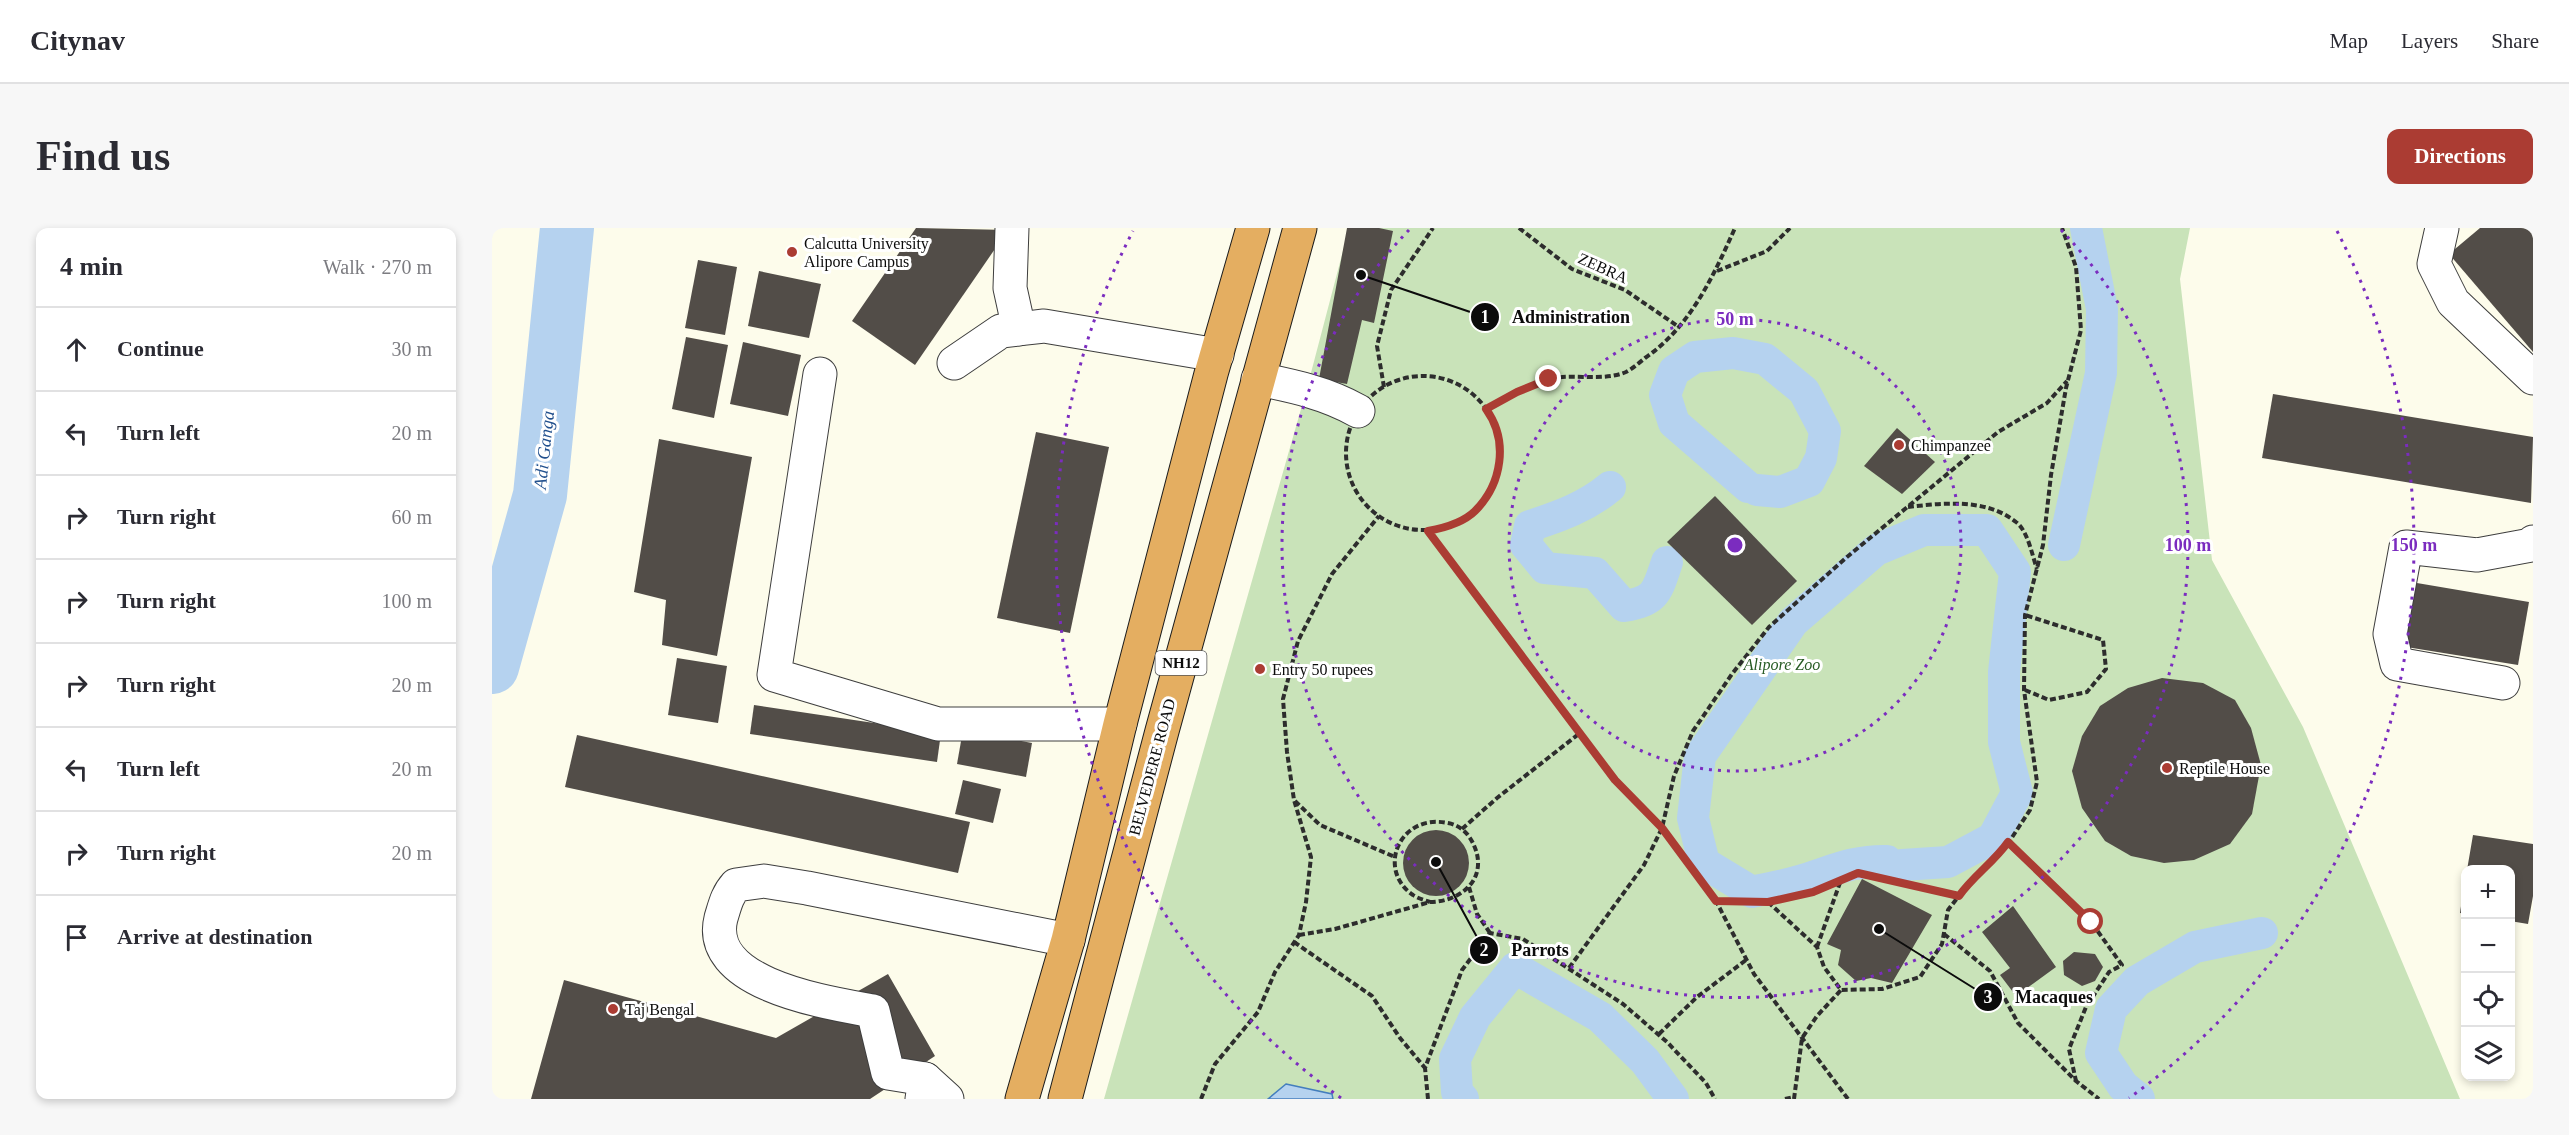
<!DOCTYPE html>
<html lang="en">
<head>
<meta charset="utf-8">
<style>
	:root { --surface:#fff; --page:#f7f7f7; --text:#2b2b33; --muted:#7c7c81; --line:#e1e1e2; --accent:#ab3c33 }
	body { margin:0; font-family:"Times New Roman",serif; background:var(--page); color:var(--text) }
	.controls { position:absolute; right:18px; bottom:18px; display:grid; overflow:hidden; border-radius:12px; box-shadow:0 3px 9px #0003 }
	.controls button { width:54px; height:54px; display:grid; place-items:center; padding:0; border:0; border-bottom:2px solid var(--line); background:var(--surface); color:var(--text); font:30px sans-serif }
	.stop { position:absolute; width:18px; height:18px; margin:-14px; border:4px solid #ab3c33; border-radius:50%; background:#fff }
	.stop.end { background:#ab3c33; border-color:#fff; box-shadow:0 2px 6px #0008 }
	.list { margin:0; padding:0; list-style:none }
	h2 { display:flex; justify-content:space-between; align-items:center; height:78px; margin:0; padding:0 24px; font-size:26px }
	h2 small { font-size:20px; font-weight:400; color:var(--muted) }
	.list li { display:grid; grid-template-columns:39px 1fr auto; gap:18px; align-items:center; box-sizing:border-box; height:84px; padding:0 24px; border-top:2px solid var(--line) }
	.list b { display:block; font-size:22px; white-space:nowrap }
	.list em { font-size:20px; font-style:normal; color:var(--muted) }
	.icon { flex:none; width:33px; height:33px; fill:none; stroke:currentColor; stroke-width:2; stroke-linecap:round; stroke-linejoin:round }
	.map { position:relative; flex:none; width:2041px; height:871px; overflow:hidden; border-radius:12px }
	header { display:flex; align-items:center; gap:36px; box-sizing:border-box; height:84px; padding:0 30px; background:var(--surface); border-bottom:2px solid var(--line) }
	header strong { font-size:28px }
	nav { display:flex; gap:33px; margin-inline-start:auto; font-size:21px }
	.intro { display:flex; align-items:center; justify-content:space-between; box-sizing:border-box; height:144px; padding:0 36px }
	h1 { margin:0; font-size:42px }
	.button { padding:15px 27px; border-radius:12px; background:var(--accent); color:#fff; font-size:21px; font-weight:700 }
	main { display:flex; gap:36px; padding:0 36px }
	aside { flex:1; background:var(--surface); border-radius:12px; box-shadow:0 3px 9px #0003 }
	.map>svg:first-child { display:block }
	.green { fill:#c9e3b9 }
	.water { fill:#b5d2ef; stroke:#447ebe; stroke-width:1.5 }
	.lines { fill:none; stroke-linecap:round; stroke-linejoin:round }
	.canal { stroke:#b5d2ef; stroke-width:32 }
	.river { stroke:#b5d2ef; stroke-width:54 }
	.building { fill:#524d48 }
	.minor-casing { stroke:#3e3e3e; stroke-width:35 }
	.highway-casing { stroke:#1c1c1c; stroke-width:35 }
	.path { stroke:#2d2d2d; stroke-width:4; stroke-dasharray:6 3; stroke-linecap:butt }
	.minor { stroke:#fff; stroke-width:33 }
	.highway { stroke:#e4ae61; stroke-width:33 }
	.route { stroke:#ab3c33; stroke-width:8 }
	.ring { fill:none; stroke:#7b2cbf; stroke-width:3; stroke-dasharray:3 6 }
	.poi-dot { fill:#ab3c33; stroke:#fff; stroke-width:2 }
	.labels { text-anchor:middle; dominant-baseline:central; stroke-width:6; stroke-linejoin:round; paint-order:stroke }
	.shield { fill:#fff; stroke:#545454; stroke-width:1.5 }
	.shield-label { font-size:15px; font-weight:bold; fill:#0b0b0b }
	.poi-label { font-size:16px; fill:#0b0b0b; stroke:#fff; text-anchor:start }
	.street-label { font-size:16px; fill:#0b0b0b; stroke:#fff }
	.park-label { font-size:16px; font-style:italic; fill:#275b23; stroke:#fff }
	.water-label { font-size:18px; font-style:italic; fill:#23518e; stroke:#fff }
	.centre { fill:#7b2cbf; stroke:#fff; stroke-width:3 }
	.ring-label { font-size:18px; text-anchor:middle; font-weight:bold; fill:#7b2cbf; stroke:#fff; stroke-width:6; stroke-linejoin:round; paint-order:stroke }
	.leader { fill:none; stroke:#0b0b0b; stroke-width:2 }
	.callout-dot { fill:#0b0b0b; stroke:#fff; stroke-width:2 }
	.mark-label { font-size:18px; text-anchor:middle; font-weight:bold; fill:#fff }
	.callout-label { font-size:18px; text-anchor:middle; font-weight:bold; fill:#0b0b0b; stroke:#fff; stroke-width:6; stroke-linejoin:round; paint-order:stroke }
</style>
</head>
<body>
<header>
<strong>Citynav</strong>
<nav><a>Map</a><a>Layers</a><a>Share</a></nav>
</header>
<div class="intro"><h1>Find us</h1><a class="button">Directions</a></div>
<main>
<aside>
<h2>4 min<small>Walk · 270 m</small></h2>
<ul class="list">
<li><svg class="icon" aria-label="ahead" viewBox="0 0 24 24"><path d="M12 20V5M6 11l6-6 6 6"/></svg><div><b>Continue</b></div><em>30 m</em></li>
<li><svg class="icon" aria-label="left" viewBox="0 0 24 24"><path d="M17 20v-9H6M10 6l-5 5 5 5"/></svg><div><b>Turn left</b></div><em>20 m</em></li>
<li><svg class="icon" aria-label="right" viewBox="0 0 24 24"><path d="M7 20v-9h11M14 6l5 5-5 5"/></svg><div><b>Turn right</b></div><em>60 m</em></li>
<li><svg class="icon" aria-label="right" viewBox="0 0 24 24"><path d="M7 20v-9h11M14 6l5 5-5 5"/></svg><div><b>Turn right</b></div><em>100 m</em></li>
<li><svg class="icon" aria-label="right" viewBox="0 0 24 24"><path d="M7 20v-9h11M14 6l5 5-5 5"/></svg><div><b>Turn right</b></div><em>20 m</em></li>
<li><svg class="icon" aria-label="left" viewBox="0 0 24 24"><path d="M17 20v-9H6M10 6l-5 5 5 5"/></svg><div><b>Turn left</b></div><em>20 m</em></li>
<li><svg class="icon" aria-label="right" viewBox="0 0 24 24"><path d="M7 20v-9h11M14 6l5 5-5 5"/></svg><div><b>Turn right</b></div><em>20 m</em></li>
<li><svg class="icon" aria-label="arrive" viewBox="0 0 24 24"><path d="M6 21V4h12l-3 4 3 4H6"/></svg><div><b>Arrive at destination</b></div></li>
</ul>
</aside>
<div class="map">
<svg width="2041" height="871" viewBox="0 0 2041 871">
	<rect width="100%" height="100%" fill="#fdfceb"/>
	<path class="green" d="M857,0h841l-10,51 32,281 91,167 157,372h-1356l203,-711z"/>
	<path class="water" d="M794,856l46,10 1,5h-65z"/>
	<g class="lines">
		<g class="canal">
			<path d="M1118,259c-24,20 -50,29 -80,39l-4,19 19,23 50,5 29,33c33,-5 33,-15 43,-44"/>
			<path d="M1256,259l-74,-64 -9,-28 9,-24 21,-14 38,-4 32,6 39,32 21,40 -4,27 -12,23 -29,11 -23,-2"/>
			<path d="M1572,317l37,-172 1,-64 -16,-81"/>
			<path d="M1395,633c-34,-1 -57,11 -88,20 -15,5 -31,7 -47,11l-48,-29 -11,-45 7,-62 93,-134 83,-72 48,-20h63l28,42 -11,100v70l13,51 -24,45 -45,24 -46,3"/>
			<path d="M971,871l-6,-7 -2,-33 20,-42 40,-49 85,49 45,44 28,38"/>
			<path d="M1647,871l-16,-13 -22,-33 10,-44 26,-28 58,-34 67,-14"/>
		</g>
		<path class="river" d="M0,439l48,-172 27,-267"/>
	</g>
	<g class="building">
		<path d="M424,0l92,2 -93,135 -63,-44z"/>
		<path d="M855,0h32l14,3 -19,92 -12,-3 -15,64 -28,-5z"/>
		<path d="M1988,0h53v124l-84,-98z"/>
		<path d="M206,32l39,7 -12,68 -40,-7z"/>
		<path d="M267,43l62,13 -12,54 -61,-12z"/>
		<path d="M194,109l42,8 -14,73 -42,-9z"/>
		<path d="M251,114l58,13 -13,61 -58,-12z"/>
		<path d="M1781,166l260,43 -2,66 -269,-45z"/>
		<path d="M1405,200l38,34 -33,32 -38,-28z"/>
		<path d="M544,204l73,15 -39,186 -73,-15z"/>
		<path d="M167,211l93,18 -35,199 -55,-11 4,-45 -32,-8z"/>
		<path d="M1223,268l82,85 -45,44 -85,-83z"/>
		<path d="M1919,354l118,20 -11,63 -118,-19z"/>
		<path d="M185,430l50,8 -9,57 -50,-8z"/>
		<path d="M1670,450l41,5 32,17 16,28 10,37 -9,49 -22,30 -36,16 -30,3 -33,-7 -26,-15 -23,-33 -10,-37 10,-35 18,-30 28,-18z"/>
		<path d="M262,477l187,28 -4,29 -187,-28z"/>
		<path d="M471,502l69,13 -6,34 -69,-13z"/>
		<path d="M85,507l393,87 -12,51 -393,-86z"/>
		<path d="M471,552l38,9 -8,34 -38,-9z"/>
		<circle cx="944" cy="635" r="33"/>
		<path d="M1981,607l60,9v52l-5,28 -18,-3v-51h-43z"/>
		<path d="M1370,651l70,36 -40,68 -21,-5 -15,3 -18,-16 3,-15 -14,-6z"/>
		<path d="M1972,658h2v28l-6,-1z"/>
		<path d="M1521,678l43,61 -40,29 -16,-21 10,-7 -28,-36z"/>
		<path d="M1582,724l21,2 8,13 -8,14 -13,5 -18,-11 -1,-14z"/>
		<path d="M396,746l47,82 -65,43h-339l33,-119 212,58z"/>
	</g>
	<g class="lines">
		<defs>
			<g id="minor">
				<path d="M520,0l-2,60 9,41"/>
				<path d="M1950,0l-8,36 19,38 80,76"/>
				<path d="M462,135l47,-32 43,-5 173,29"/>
				<path d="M328,146l-46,301 164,49h182"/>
				<path d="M766,151c35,7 68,14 100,32"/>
				<path d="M2011,455l-106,-19 -7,-30 16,-87 71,8 54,-10 2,-3"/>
				<path d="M433,851l-37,-6 -15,-62c-43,-8 -169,-26 -152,-93 4,-13 6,-23 15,-33l28,-4 43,7 261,52"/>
				<path d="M430,871l3,-20 22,20"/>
			</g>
			<g id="highway">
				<path d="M530,871l46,-159 52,-216 91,-350 42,-146"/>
				<path d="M573,871l97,-368 138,-503"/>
			</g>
		</defs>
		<use href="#minor" class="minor-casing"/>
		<use href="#highway" class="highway-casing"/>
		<g class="path">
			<path d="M1027,0l53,41 53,21 54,37"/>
			<path d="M1225,43l50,-20 23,-23"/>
			<circle cx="931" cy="225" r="77"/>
			<path d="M892,159l-7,-41 14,-56 42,-62"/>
			<path d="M994,181c20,-11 40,-24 62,-30 25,-6 54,3 78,-7 6,-3 13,-9 19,-14 45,-31 68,-81 90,-130"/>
			<path d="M1416,279c36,-4 78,-9 108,15 12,9 16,33 21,47"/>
			<path d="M936,303l187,249 47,48 54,73 38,73 94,125"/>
			<path d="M1533,462l24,10 38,-8 19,-23 -3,-29 -78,-25"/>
			<path d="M803,573l25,24 75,32"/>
			<path d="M970,601l35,-31 83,-65"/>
			<path d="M1517,614l82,80 31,43 -13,7 -23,35 -17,42 7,32"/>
			<path d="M977,659l8,27 13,19"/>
			<path d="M1224,673l52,1 45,-10 45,-19 101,23"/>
			<path d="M1276,674l49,45 7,20 17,23 41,-1 38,-12 22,-33 6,-34 20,-26 32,-30 9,-12 21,-32 7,-28 -13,-92 1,-75 18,-70 8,-70 15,-87 15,-58 -5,-63 -14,-39"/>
			<path d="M1452,706l46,37 28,52 58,58 23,18"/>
			<path d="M807,707l36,-6 95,-27c25,0 54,-17 47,-48 -4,-15 -13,-28 -29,-31 -49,-10 -72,47 -35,72 4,3 11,5 17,7"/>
			<path d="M802,714l78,54 28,42 25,30"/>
			<path d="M1325,719l24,-67"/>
			<path d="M1077,740l75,-103 18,-37 12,-52 19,-45 39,-57 37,-47 78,-70 151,-125 49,-29 20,-22"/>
			<path d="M1167,806l38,-37 49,-37"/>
			<path d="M709,871l14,-35 43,-52 17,-40 24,-37 7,-33 5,-45 -17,-57 -7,-48 -4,-53 15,-58 34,-67 47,-58"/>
			<path d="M936,871l-3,-31 37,-98 28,-37 33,6 100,65 44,38 39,41 9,16"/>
			<path d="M1293,871l9,-2"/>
			<path d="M1302,871l8,-61 15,-22 24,-26"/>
		</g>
		<use href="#minor" class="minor"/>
		<use href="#highway" class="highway"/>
	</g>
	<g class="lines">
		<path class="route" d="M1057,151l-32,13 -31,17c23,32 16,75 -11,102 -12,12 -31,17 -47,20l187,249 47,48 54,73 52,1 45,-10 45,-19 101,23c14,-20 35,-34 49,-54l83,80"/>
	</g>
	<g class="ring">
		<circle cx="1243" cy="317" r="226"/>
		<path d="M1569 2A453 453 0 1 1 917 2"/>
		<path d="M849 870A679 679 0 0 1 641 3M1845 3A679 679 0 0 1 1637 870"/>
	</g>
	<g class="poi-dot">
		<circle cx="300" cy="24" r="6"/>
		<circle cx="1407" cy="217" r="6"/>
		<circle cx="768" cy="441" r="6"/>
		<circle cx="1675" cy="540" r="6"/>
		<circle cx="121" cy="781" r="6"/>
	</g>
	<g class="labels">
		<rect class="shield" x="663.5" y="423" width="51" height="24" rx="4.5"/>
		<g class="shield-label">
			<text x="689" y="435">NH12</text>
		</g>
		<g class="poi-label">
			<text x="312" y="15">Calcutta University<tspan x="312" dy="18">Alipore Campus</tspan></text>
			<text x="1419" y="217">Chimpanzee</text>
			<text x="780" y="441">Entry 50 rupees</text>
			<text x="1687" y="540">Reptile House</text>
			<text x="133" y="781">Taj Bengal</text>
		</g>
		<g class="street-label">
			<text transform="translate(1111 40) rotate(24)">ZEBRA</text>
			<text transform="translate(660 539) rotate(-75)">BELVEDERE ROAD</text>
		</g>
		<g class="park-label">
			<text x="1290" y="436">Alipore Zoo</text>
		</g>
		<g class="water-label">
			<text transform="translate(52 222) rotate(-84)">Adi Ganga</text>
		</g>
	</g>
	<circle cx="1243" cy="317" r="9" class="centre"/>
	<g class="ring-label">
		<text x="1243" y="97">50 m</text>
		<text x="1696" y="323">100 m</text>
		<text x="1922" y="323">150 m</text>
	</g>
	<path class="leader" d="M869 47L993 89M944 634L992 722M1387 701L1496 769"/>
	<g class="callout-dot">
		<circle cx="869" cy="47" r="6"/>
		<circle cx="944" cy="634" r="6"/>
		<circle cx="1387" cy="701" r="6"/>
		<circle cx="993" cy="89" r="15"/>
		<circle cx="992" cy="722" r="15"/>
		<circle cx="1496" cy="769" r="15"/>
	</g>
	<g class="mark-label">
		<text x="993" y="95">1</text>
		<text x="992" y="728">2</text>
		<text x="1496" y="775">3</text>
	</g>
	<g class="callout-label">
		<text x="1079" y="95">Administration</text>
		<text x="1048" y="728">Parrots</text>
		<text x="1562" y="775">Macaques</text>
	</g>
</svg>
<div class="controls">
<button>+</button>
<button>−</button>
<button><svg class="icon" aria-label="locate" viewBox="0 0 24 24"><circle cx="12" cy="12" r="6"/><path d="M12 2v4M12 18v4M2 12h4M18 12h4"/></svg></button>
<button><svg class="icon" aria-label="layers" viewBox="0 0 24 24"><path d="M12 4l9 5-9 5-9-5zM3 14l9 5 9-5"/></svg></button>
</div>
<div class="stop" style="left:1599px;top:694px"></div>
<div class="stop end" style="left:1057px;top:151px"></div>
</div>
</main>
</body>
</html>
